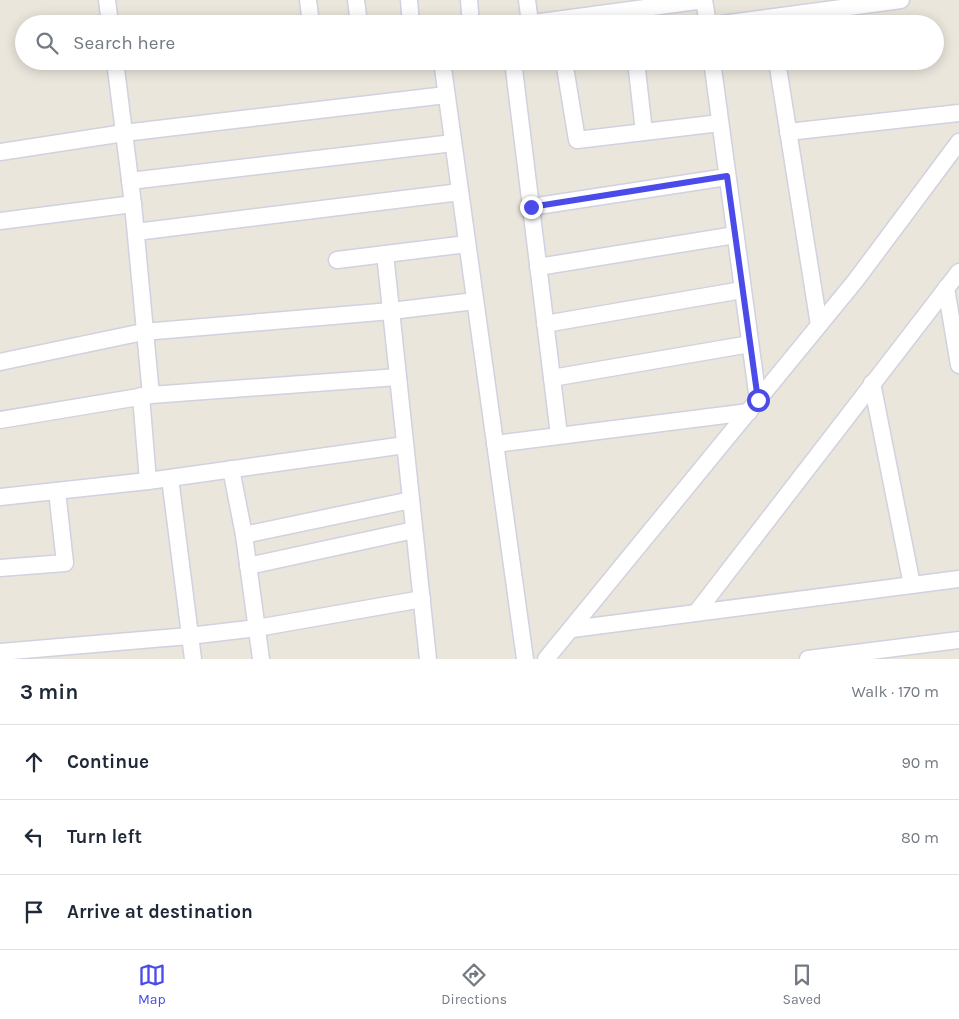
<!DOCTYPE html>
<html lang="en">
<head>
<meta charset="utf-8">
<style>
	:root { --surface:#fff; --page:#f6f6f7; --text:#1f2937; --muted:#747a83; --line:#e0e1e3; --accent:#4a4be8 }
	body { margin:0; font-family:Karla,sans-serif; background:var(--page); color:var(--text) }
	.stop { position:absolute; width:15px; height:15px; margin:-11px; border:4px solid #4a4be8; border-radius:50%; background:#fff }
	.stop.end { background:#4a4be8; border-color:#fff; box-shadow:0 1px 5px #0008 }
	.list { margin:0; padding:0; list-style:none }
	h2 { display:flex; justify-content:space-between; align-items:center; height:65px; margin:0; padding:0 20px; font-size:21px }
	h2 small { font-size:16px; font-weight:400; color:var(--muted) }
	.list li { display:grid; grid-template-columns:32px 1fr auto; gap:15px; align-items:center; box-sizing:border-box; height:75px; padding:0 20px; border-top:1px solid var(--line) }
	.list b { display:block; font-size:19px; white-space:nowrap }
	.list em { font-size:16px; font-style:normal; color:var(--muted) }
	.icon { flex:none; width:28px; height:28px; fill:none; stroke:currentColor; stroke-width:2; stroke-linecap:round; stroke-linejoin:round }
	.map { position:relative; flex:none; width:959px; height:659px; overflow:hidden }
	.search { position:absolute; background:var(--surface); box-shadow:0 2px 12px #0003; left:15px; right:15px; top:15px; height:55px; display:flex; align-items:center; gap:12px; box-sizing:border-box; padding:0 18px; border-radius:28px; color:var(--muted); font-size:19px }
	.sheet { height:290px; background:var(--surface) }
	nav { display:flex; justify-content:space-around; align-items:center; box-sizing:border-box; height:70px; border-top:1px solid var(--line); background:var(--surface); font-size:14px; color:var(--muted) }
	nav a { display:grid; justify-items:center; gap:2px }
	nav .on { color:var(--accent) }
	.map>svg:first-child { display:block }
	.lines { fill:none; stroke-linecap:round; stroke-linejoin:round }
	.street-casing { stroke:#d1d1e0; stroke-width:19 }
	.street { stroke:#fff; stroke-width:16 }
	.route { stroke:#4a4be8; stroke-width:6 }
</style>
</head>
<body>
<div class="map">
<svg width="959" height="659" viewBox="0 0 959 659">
	<rect width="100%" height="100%" fill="#eae6dc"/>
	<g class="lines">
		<defs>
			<g id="street">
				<path d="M107,0l3,24"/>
				<path d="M308,0l3,24"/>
				<path d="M356,0l3,24"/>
				<path d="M409,0l2,24"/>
				<path d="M469,0l2,24"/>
				<path d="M527,0l3,23"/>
				<path d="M526,24l178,-24 4,24"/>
				<path d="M722,24l179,-24"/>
				<path d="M115,61l18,143 18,191"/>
				<path d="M442,61l83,598"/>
				<path d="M513,61l46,374"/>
				<path d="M564,61l13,79 143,-17"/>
				<path d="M636,61l8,71"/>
				<path d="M712,61l46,339"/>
				<path d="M777,61l42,264"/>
				<path d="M788,132l171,-19"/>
				<path d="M0,152l124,-19 322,-38"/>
				<path d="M130,181l323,-38"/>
				<path d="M531,207l196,-30"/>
				<path d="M0,221l133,-17"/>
				<path d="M136,232l324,-40"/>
				<path d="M385,254l43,405"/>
				<path d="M337,260l130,-16"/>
				<path d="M538,267l197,-32"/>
				<path d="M946,288l13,77"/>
				<path d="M545,324l197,-34"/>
				<path d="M0,362l143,-30 248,-21 84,-10"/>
				<path d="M552,378l198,-34"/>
				<path d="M872,383l40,202"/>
				<path d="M141,396l7,85"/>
				<path d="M0,420l151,-25 247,-18"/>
				<path d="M495,444l254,-32"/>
				<path d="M231,469l13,66 17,124"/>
				<path d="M170,478l23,181"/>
				<path d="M0,497l148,-16 257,-36"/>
				<path d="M244,535l167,-35"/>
				<path d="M248,566l166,-36"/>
				<path d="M0,568l65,-5 -8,-72"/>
				<path d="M696,613l263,-341"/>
				<path d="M572,629l387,-50"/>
				<path d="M0,652l189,-16 68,-8 165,-29"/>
				<path d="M546,659l310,-379 103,-138"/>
				<path d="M808,659l151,-19"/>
			</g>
		</defs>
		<use href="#street" class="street-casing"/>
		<use href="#street" class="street"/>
	</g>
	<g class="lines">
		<path class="route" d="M531,207l196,-31 31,224"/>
	</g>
</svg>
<div class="stop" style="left:758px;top:400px"></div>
<div class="stop end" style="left:531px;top:207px"></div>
<div class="search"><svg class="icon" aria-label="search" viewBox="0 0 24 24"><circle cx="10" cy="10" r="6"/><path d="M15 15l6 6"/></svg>Search here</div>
</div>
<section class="sheet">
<h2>3 min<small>Walk · 170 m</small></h2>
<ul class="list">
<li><svg class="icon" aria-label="ahead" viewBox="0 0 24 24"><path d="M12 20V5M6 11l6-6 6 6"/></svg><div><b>Continue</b></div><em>90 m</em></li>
<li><svg class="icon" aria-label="left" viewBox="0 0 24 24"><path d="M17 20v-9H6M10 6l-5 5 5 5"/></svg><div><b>Turn left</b></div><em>80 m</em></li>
<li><svg class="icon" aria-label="arrive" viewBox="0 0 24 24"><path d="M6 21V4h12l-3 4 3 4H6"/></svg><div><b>Arrive at destination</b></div></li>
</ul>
</section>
<nav>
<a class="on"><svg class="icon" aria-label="map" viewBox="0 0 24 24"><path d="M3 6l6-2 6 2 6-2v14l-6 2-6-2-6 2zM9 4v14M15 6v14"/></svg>Map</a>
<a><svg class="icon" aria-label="directions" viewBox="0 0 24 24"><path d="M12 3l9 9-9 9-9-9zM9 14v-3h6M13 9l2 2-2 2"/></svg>Directions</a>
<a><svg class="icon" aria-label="saved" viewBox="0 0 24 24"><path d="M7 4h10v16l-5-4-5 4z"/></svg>Saved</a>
</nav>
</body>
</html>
